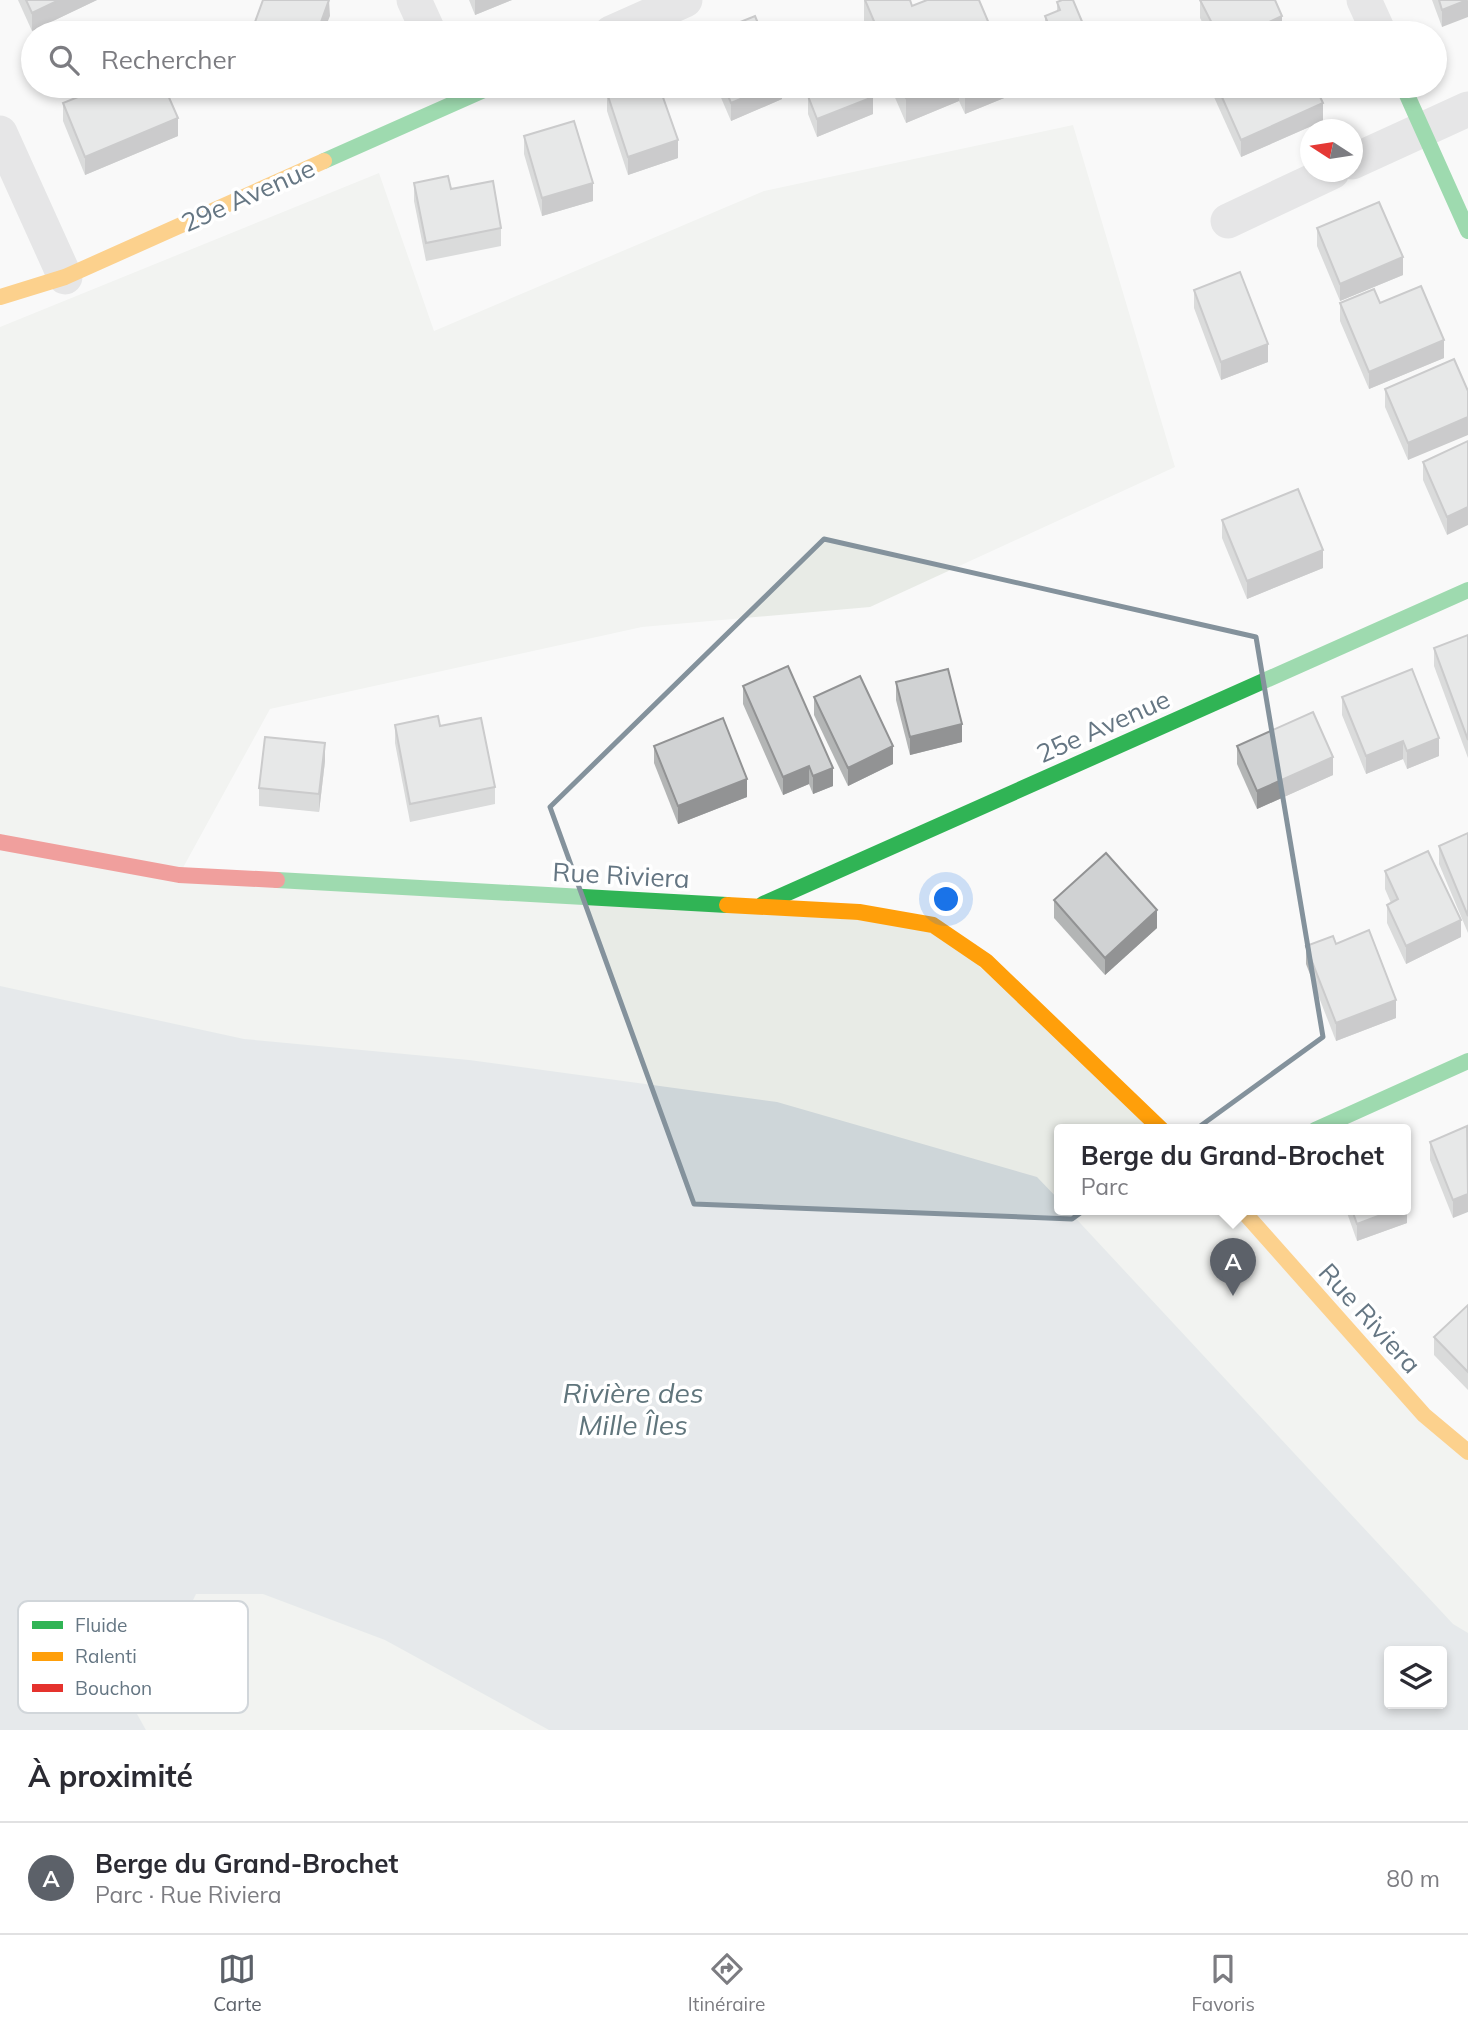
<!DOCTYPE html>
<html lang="fr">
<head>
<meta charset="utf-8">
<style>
	:root { --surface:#fff; --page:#f2f2f3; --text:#2b2b33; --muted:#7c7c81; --line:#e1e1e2; --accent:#5c6169 }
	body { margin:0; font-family:Mulish,sans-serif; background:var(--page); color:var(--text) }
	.controls { position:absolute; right:21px; bottom:21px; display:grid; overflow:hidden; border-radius:7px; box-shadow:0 4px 10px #0003 }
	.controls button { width:63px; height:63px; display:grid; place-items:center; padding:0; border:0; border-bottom:2px solid var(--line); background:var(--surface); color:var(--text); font:35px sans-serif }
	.compass { position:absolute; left:1300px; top:119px; width:63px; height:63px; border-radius:50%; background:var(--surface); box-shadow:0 4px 10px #0003; rotate:282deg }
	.you { position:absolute; left:947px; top:900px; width:24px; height:24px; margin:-18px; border:5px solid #fff; border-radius:50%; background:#1a73e8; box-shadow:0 0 0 10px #1a73e833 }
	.badge { display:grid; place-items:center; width:46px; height:46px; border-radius:50%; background:var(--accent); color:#fff; font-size:23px; font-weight:700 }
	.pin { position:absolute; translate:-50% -58px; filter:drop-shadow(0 2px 4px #0008) }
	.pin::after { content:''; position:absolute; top:37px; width:24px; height:21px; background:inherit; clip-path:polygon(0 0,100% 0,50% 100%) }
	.popup { position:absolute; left:1054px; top:1124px; width:357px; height:91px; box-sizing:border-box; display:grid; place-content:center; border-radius:7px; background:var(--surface); filter:drop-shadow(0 2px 5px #0005); font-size:23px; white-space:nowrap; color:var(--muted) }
	.popup b { font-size:26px; color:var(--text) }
	.popup::after { content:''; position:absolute; left:50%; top:100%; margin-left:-14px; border:14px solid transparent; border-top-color:var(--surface) }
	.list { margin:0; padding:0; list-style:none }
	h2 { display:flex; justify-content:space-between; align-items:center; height:91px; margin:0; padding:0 28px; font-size:30px }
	h2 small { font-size:23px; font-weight:400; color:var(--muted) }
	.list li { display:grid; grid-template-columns:46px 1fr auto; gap:21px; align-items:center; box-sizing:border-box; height:112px; padding:0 28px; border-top:2px solid var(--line) }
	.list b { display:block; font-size:26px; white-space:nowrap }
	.list p { margin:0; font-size:23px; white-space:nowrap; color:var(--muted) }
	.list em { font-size:23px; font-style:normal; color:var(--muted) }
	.icon { flex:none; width:38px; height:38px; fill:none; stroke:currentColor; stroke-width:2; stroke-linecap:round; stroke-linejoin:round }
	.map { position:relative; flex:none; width:1468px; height:1730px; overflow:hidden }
	.search { position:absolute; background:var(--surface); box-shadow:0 4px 10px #0003; left:21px; right:21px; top:21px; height:77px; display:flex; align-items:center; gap:18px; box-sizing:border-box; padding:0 24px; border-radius:38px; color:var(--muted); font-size:26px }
	.sheet { height:203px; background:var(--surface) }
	nav { display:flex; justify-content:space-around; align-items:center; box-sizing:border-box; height:98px; border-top:2px solid var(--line); background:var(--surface); font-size:19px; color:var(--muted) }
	nav a { display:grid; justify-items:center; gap:4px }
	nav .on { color:var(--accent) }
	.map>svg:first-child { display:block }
	.green { fill:#e8ebe6; fill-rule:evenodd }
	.water { fill:#ced6d9; fill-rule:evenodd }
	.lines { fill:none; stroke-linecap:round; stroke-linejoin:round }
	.street { stroke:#cecfd0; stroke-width:35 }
	.fast { stroke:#30b455; stroke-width:16 }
	.slow { stroke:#ff9f0a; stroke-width:16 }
	.jam { stroke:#e5322d; stroke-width:16 }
	.wall { fill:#b3b5b5 }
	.shaded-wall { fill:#929394 }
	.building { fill:#d0d2d3; stroke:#929394; stroke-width:2 }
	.marked { fill:none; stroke:#84929c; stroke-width:5; stroke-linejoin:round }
	.labels { text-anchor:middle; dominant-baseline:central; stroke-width:7; stroke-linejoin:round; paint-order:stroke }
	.street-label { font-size:26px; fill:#657683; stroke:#fff }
	.water-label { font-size:28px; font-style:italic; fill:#60757c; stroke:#fff }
	.key { fill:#fff; stroke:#d1d6da; stroke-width:2 }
	.key-label { font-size:19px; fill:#657683 }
</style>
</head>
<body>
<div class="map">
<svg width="1468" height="1730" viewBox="0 0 1468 1730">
	<rect width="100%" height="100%" fill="#f9f9f9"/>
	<path class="green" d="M1073,125l102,342 -305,140 -228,20 -372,82 -91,166 754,50 229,205h-102v80h180l228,242v278h-1322l-9,-15 -137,-34v-1354l379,-154 55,158 330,-140zM1389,1651h53v53h-53z"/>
	<path class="water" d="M0,986l244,53 225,21 308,42 260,75 23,24v9h8l385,414 15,9v97h-919l-164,-90 -122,-46h-67l-59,120 9,16h-146zM1389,1651h53v53h-53z"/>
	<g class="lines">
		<g class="street">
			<path d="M414,0l15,33"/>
			<path d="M1364,0l15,33"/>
			<path d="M611,33l74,-33"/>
			<path d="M0,133l65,144"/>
			<path d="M1352,162l116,-53"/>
			<path d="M1228,221l104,-49"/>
		</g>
		<g class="fast">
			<path d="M1403,86l65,145"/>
			<path d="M324,161l169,-75"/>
			<path d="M277,880l450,25"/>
			<path d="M763,904l705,-314"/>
			<path d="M1315,1130l153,-69"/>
		</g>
		<g class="slow">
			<path d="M0,297l65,-20 259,-116"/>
			<path d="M727,905l132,7 74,13 53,36 176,169"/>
			<path d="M1242,1210l182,205 44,37"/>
		</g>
		<path class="jam" d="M0,842l179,33 98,5"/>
	</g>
	<g class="wall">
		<path d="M18,0h79l-65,31z"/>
		<path d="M469,0h43l-37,15z"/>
		<path d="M864,0h46l2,6 81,27h-125l-4,-10z"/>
		<path d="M1200,0l82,33h-74l-8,-15z"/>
		<path d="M1432,0h36l-26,27z"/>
		<path d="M1057,2l29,31h-38l-3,-8v-9l12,-5z"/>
		<path d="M276,86h28l-4,9z"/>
		<path d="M716,86h66v13l-51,22z"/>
		<path d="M807,86h72v6l-7,3 1,19 -56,23 -9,-23v-18l3,-1z"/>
		<path d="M890,86h119v10l-44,18 -6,-13 -53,22z"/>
		<path d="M1213,86h102l8,35 -82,36 -28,-62z"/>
		<path d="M607,93l71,65 -50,17 -21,-64z"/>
		<path d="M63,103l115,33 -93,39 -22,-54z"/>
		<path d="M524,136l69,65 -51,15 -18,-62z"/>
		<path d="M414,183l37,6 50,39v18l-75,15 -12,-60z"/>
		<path d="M1317,228l86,47 -63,26 -23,-55z"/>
		<path d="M1194,290l74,72 -47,18 -27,-72z"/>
		<path d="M1340,303h40l64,55 -75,31 -29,-68z"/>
		<path d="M1385,389l83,2 -60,69 -23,-53z"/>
		<path d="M1468,441l-21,94 -24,-55v-18z"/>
		<path d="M1222,520l101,48 -76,31 -25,-61z"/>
		<path d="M1468,635v123l-34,-92v-18z"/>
		<path d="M896,682l66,60 -52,13 -14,-55z"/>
		<path d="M743,686l90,100 -20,8 -4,-10 -26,11 -40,-91z"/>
		<path d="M814,697l79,67 -45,22 -34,-71z"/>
		<path d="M1342,697l97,59 -32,13 -4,-10 -37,15 -24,-59z"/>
		<path d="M395,725l45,1 55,61v17l-85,18 -15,-79z"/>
		<path d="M654,746l93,51 -69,27 -24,-61z"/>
		<path d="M1237,746l96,29 -76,34 -20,-45z"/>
		<path d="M325,761l-6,51 -60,-6v-18z"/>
		<path d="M1468,833v100l-29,-69v-18z"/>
		<path d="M1385,871l76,66 -55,27 -19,-41v-18l4,-2 -6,-14z"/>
		<path d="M1054,900l103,28 -52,47 -51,-57z"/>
		<path d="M1336,944l60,74 -60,23 -30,-77v-18z"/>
		<path d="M1467,1126l-14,92 -23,-58v-18z"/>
		<path d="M1346,1210h60l1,13 -50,18z"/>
		<path d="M1468,1305v85l-34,-35v-18z"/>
	</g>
	<g class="shaded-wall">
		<path d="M59,0h38l-65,31v-18z"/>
		<path d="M329,0l1,16 -7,17h-6z"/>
		<path d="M475,0h37l-37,15z"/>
		<path d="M1468,0v17l-26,10v-17z"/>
		<path d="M1282,16v17h-36z"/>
		<path d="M771,86h11v13l-51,22v-18z"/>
		<path d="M866,86h13v6l-13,5z"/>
		<path d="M934,86h25v15l-53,22v-25z"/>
		<path d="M970,86h39v10l-44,18v-26z"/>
		<path d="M873,97v17l-56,23v-18z"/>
		<path d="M1323,103v18l-82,36v-17z"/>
		<path d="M178,118v18l-93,39v-18z"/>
		<path d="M678,140v18l-50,17v-18z"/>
		<path d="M593,183v18l-51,15v-18z"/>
		<path d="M1403,257v18l-63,26v-17z"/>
		<path d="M1444,340v18l-75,31v-17z"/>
		<path d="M1268,344v18l-47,18v-18z"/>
		<path d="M1468,417v18l-60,25v-17z"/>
		<path d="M1468,507v18l-21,10v-18z"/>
		<path d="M1323,550v18l-76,31v-18z"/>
		<path d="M962,724v18l-52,13v-18z"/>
		<path d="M1439,738v18l-32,13v-18z"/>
		<path d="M1403,741v18l-37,15v-18z"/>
		<path d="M325,743v18l-6,51v-18z"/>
		<path d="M893,746v18l-45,22v-18z"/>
		<path d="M1333,757v18l-76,34v-18z"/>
		<path d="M809,766v18l-26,11v-18z"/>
		<path d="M833,768v18l-20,8v-18z"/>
		<path d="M747,779v18l-69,27v-18z"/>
		<path d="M1157,910v18l-52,47v-17z"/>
		<path d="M1461,920v17l-55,27v-18z"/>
		<path d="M1396,1000v18l-60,23v-18z"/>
		<path d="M1468,1194v18l-15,6v-18z"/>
		<path d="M1407,1205v18l-50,18v-17l37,-14h12z"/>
	</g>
	<g class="building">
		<path d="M26,0h33l-27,13z"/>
		<path d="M263,0h66l-12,33h-66z"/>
		<path d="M865,0h45l2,6 15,-6h52l14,33h-114z"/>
		<path d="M1062,0h11l13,31 -5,2h-29l-7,-17 15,-6 -3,-8z"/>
		<path d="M1200,0h75l7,16 -36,17h-29z"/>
		<path d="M1439,0h28l-25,10z"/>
		<path d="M755,16l7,17h-49z"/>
		<path d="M841,24l4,9h-25z"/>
		<path d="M105,86h59l14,32 -93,39 -22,-54z"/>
		<path d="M629,86h30l19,54 -50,17 -21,-64z"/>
		<path d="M724,86h47l-40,17z"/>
		<path d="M815,86h53l5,11 -56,22 -9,-23 9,-4z"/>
		<path d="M901,86h33l-28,12z"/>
		<path d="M1217,86h98l8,17 -82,37z"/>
		<path d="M574,121l19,62 -51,15 -18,-62z"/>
		<path d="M448,176l3,13 42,-8 8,47 -75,15 -12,-60z"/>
		<path d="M1379,202l24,55 -63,27 -23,-56z"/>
		<path d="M1240,272l28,72 -47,18 -27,-72z"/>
		<path d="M1421,286l23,54 -75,32 -29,-69 34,-14 6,14z"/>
		<path d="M1454,359l14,32v26l-60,26 -23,-54z"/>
		<path d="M1468,441v66l-21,10 -24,-55z"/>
		<path d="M1298,489l25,61 -76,31 -25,-61z"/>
		<path d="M1468,635v105l-34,-92z"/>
		<path d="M788,666l45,102 -20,8 -4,-10 -26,11 -40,-91z"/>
		<path d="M948,669l14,55 -52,13 -14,-55z"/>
		<path d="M1412,669l27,69 -32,13 -4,-10 -37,15 -24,-59z"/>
		<path d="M860,676l33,70 -45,22 -34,-71z"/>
		<path d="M1313,712l20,45 -76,34 -20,-45z"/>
		<path d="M438,716l2,10 41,-8 14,69 -85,17 -15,-79z"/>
		<path d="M723,718l24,61 -69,27 -24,-60z"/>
		<path d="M265,737l60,6 -6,51 -60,-6z"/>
		<path d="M1468,833v83l-29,-70z"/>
		<path d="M1428,851l33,69 -55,26 -19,-41 11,-6 -13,-28z"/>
		<path d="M1106,853l51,57 -52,48 -51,-58z"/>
		<path d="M1369,930l27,70 -60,23 -30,-77 27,-10 3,8z"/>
		<path d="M1467,1126l1,68 -15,6 -23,-58z"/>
		<path d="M1352,1210h42l-37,14z"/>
		<path d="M1468,1305v67l-34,-35z"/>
	</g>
	<path d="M0 0H1468V1730H0ZM824,539l432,98 67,400 -251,182 -378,-15 -144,-397z" fill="#f9f9f9" fill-opacity=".55" fill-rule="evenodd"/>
	<path class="marked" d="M824,539l432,98 67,400 -251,182 -378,-15 -144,-397z"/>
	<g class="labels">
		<g class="street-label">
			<text transform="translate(248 195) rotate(-24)">29e Avenue</text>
			<text transform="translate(1103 726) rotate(-24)">25e Avenue</text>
			<text transform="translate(621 875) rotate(3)">Rue Riviera</text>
			<text transform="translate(1370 1318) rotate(48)">Rue Riviera</text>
		</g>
		<g class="water-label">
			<text x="633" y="1392">Rivière des<tspan x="633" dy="32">Mille Îles</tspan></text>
		</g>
	</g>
	<rect x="18" y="1601" width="230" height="112" rx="10" class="key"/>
	<rect x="32" y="1621" width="31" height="8" fill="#30b455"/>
	<rect x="32" y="1652" width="31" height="9" fill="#ff9f0a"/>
	<rect x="32" y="1684" width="31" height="8" fill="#e5322d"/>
	<g class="key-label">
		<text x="75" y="1632">Fluide</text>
		<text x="75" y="1663">Ralenti</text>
		<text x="75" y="1695">Bouchon</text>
	</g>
</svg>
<div class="controls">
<button><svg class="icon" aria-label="layers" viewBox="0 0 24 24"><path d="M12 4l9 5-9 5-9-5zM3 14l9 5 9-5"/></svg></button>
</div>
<svg class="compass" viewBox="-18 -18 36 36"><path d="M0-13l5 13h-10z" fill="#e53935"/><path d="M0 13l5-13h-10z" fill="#7c7c81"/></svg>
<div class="you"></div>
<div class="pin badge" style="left:1233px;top:1296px">A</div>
<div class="popup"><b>Berge du Grand-Brochet</b>Parc</div>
<div class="search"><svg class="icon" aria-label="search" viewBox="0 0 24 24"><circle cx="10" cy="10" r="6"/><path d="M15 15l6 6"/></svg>Rechercher</div>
</div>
<section class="sheet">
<h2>À proximité<small></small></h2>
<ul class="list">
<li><span class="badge">A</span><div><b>Berge du Grand-Brochet</b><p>Parc · Rue Riviera</p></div><em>80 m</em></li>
</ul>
</section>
<nav>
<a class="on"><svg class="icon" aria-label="map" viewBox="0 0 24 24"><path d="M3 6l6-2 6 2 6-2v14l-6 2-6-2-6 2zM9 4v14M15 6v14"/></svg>Carte</a>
<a><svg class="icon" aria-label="directions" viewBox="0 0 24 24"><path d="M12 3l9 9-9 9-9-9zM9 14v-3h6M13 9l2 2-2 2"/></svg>Itinéraire</a>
<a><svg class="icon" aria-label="saved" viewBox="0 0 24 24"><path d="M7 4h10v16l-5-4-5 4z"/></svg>Favoris</a>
</nav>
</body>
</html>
